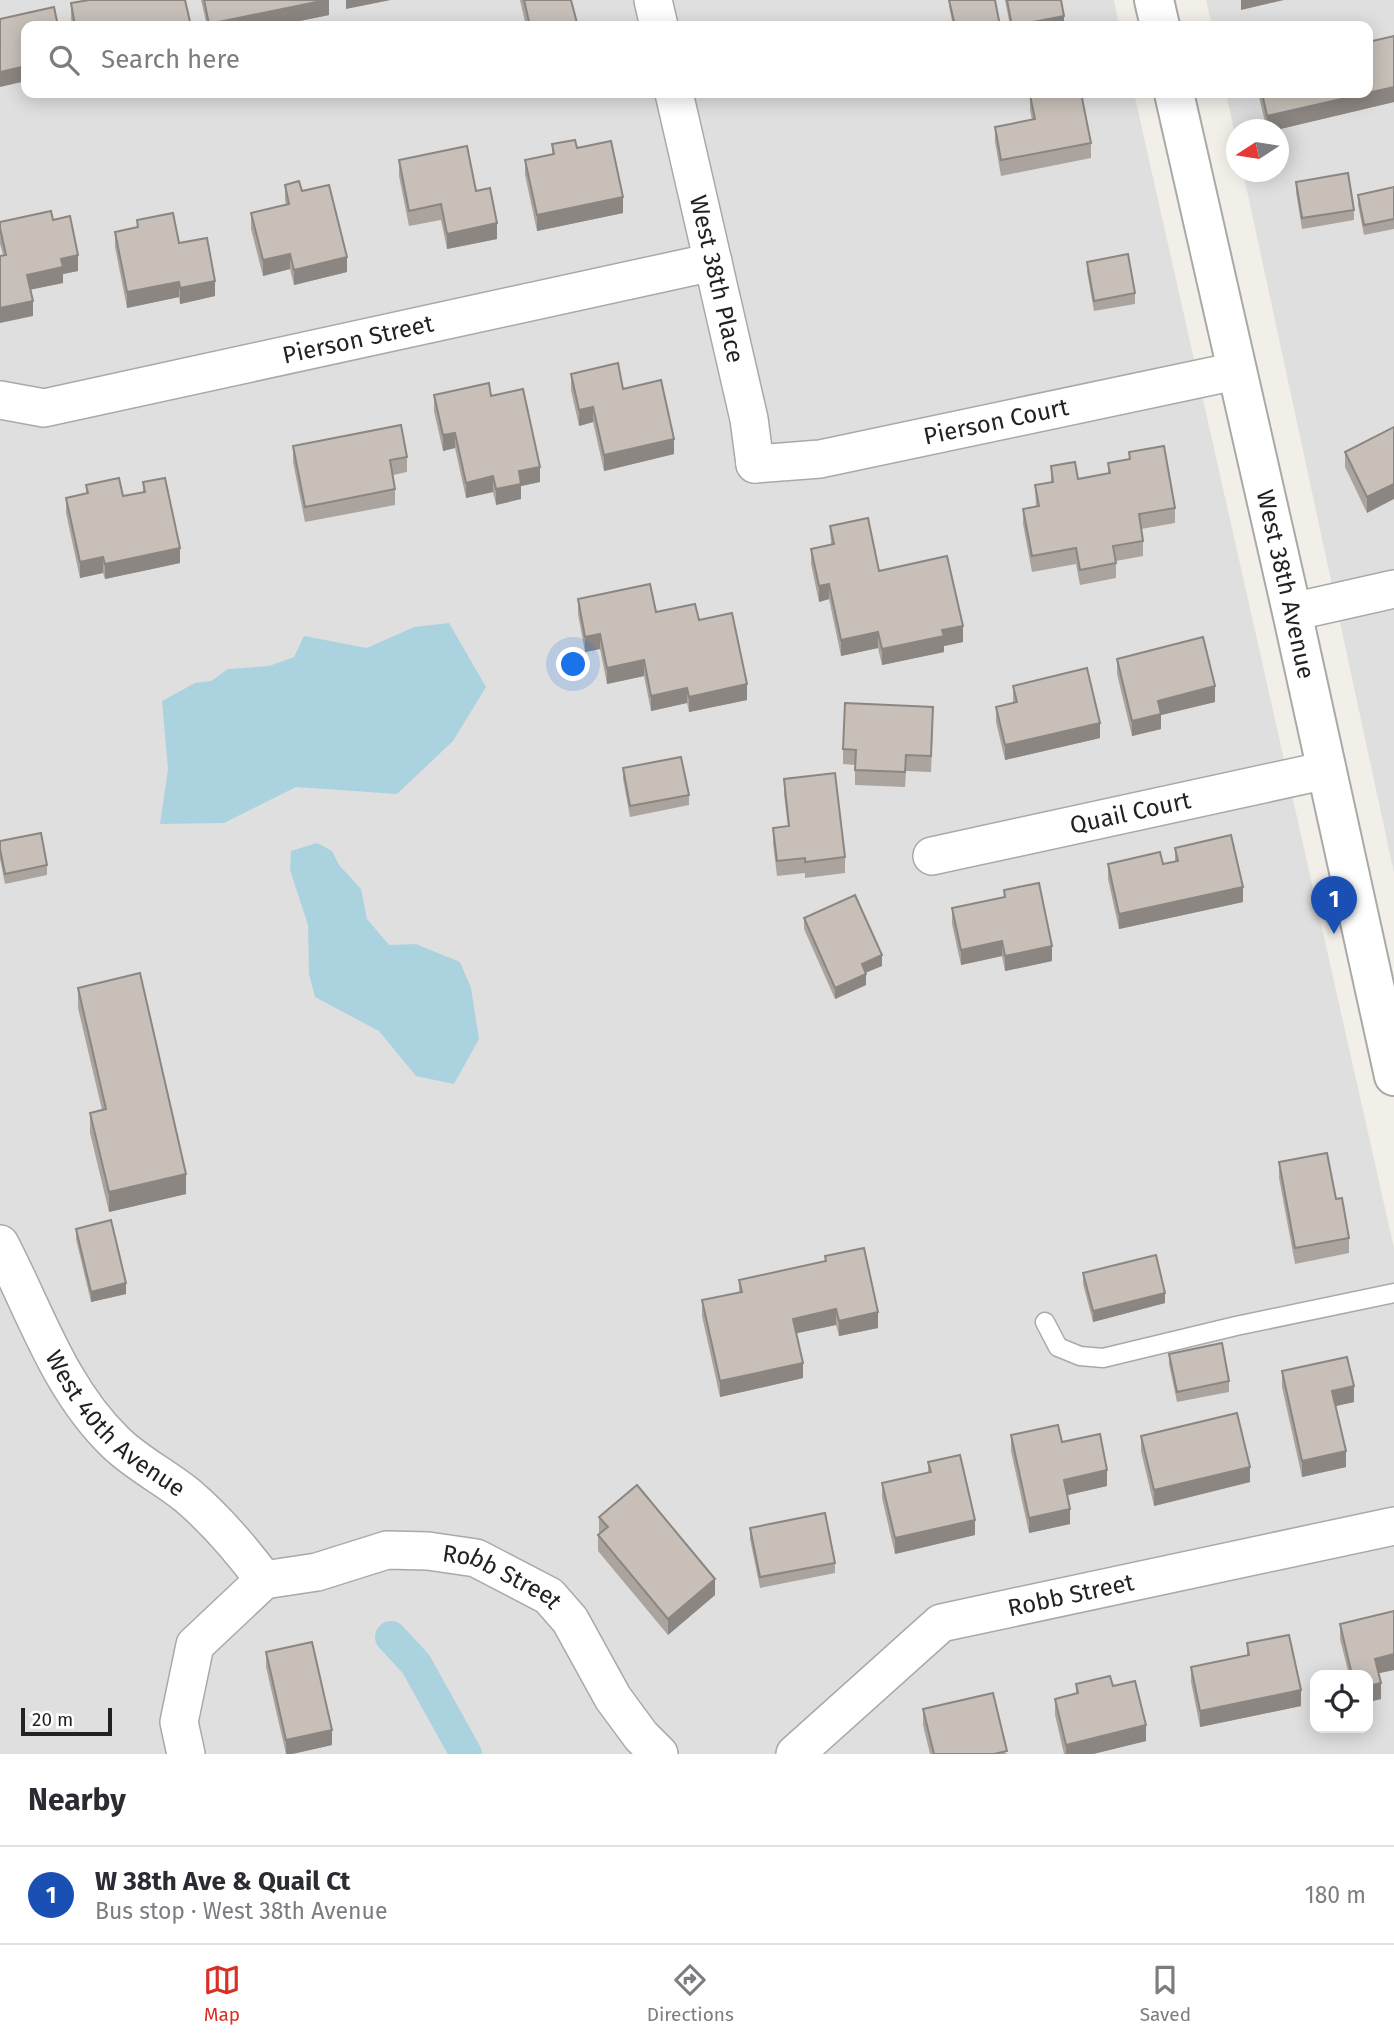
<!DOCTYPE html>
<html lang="en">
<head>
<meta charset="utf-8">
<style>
	:root { --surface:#fff; --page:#f7f7f7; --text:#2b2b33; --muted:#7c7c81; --line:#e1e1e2; --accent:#d93025 }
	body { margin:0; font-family:"Fira Sans",sans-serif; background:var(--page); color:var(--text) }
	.controls { position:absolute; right:21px; bottom:21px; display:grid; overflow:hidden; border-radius:14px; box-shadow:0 4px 18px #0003 }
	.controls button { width:63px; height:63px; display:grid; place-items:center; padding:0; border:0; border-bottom:2px solid var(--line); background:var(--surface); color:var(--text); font:35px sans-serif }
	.compass { position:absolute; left:1226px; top:119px; width:63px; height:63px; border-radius:50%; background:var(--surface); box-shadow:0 4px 18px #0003; rotate:258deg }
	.scale { position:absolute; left:21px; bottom:18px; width:91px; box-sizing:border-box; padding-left:7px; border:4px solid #222; border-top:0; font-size:19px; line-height:24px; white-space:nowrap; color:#222; -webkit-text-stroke:5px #fff; paint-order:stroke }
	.you { position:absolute; left:574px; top:665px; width:24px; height:24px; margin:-18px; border:5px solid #fff; border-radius:50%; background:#1a73e8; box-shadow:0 0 0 10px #1a73e833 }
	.badge { display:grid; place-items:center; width:46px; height:46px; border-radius:50%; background:var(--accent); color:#fff; font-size:23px; font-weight:700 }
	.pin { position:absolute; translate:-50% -58px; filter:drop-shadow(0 2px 4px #0008) }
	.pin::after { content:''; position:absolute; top:37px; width:24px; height:21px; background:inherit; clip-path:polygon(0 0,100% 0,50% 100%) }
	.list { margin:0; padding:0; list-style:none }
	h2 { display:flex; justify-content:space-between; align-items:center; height:91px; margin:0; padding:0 28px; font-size:30px }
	h2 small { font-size:23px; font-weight:400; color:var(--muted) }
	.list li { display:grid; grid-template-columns:46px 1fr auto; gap:21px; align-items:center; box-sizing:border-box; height:98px; padding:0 28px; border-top:2px solid var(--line) }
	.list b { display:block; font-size:26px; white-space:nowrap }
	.list p { margin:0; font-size:23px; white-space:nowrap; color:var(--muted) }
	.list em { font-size:23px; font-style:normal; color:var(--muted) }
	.icon { flex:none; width:38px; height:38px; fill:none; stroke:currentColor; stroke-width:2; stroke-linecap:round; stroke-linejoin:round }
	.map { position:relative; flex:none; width:1394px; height:1754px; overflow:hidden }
	.search { position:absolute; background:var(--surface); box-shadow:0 4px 18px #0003; left:21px; right:21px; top:21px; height:77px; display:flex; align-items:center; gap:18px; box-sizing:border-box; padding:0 24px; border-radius:14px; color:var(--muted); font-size:26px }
	.sheet { height:189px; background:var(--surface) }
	nav { display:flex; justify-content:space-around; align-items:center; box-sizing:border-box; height:98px; border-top:2px solid var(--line); background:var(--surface); font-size:19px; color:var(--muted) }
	nav a { display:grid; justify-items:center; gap:4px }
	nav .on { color:var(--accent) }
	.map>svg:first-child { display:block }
	.residential { fill:#e0dfdf; fill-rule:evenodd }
	.water { fill:#aad3df }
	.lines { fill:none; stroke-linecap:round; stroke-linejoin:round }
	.canal { stroke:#aad3df; stroke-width:32 }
	.service-casing { stroke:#a9a9a9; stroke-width:21 }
	.minor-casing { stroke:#a9a9a9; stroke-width:40 }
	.tertiary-casing { stroke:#a9a9a9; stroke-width:42 }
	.service { stroke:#fff; stroke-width:18 }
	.minor { stroke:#fff; stroke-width:37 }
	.tertiary { stroke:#fff; stroke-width:38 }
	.wall { fill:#aba49e }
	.shaded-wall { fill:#8b8681 }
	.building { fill:#c7bfb8; stroke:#8b8681; stroke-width:2 }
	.labels { text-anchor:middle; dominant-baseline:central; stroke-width:5; stroke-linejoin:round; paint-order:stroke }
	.street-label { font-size:24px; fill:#222; stroke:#fff }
</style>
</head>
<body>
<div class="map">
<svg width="1394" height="1754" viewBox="0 0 1394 1754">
	<rect width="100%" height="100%" fill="#f2efe9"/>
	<g class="residential">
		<path d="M0,0h1114l5,26h-1093v67h1108l260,1155v506h-1394zM1315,1675h53v53h-53z"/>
		<path d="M1206,0h188v873l-151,-701h35v-42h-42v10l-10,-47h142v-67h-156z"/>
	</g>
	<g class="water">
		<path d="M449,623l37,64 -33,54 -56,53 -101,-7 -72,36 -64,1 8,-55 -6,-68 33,-18 16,-2 17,-12 41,-3 25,-9 10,-21 63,12 47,-21z"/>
		<path d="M317,843l15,8 7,14 22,24 6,30 22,26 27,-1 44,18 11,26 8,51 -25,45 -38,-8 -37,-45 -64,-34 -6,-23 -1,-49 -18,-55 1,-19z"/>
	</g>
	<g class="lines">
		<path class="canal" d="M391,1637l25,27 50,90"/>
		<defs>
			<path id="service" d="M1045,1322l13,25 22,9 23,2 133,-32 158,-33"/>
			<g id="minor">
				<path d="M653,0l6,26"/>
				<path id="s1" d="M674,93l75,326 6,45"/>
				<path id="s2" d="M0,400l44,8 669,-146"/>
				<path id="s3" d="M755,464l65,-5 416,-88"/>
				<path d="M1292,612l102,-23"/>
				<path id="s4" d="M932,856l395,-86"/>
				<path id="s5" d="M0,1244c35,67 59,144 115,198 21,21 50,35 73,54 29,25 53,53 76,84"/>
				<path id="s6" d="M264,1580l53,-8 70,-22 41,1 48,7 73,38 21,24 43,78 28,38 18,18"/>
				<path d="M186,1754l-7,-32 16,-77 69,-65"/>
				<path id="s7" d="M795,1754l146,-131 453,-97"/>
			</g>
			<g id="tertiary">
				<path d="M1154,0l6,26"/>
				<path id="s8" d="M1174,93l118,519 102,464"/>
			</g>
		</defs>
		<use href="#service" class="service-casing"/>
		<use href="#minor" class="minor-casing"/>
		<use href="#tertiary" class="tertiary-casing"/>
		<use href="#service" class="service"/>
		<use href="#minor" class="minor"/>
		<use href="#tertiary" class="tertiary"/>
	</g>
	<g class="wall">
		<path d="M201,0h128v15l-54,11h-68z"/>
		<path d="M520,0h51l6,26h-51z"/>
		<path d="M949,0h46l5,26h-47l-4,-20z"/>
		<path d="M1005,0h56l3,26h-54z"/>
		<path d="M71,3l120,23h-118l-2,-7z"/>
		<path d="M1394,36v66l-118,28h-9l-9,-37h110z"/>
		<path d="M1030,95l61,48v15l-90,18 -6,-34v-15l37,-7 -2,-10z"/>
		<path d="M552,144l25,4 46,65 -86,18 -12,-56v-15l27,-6z"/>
		<path d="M399,160l77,31 21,48 -50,10 -6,-29 -32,6 -10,-50z"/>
		<path d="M1296,182l58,28v10l-52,9 -6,-37z"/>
		<path d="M285,185l17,6 45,81 -53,13 -4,-16 -27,7 -12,-47v-16l35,-8 -1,-5z"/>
		<path d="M1394,187v42l-30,6 -6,-30v-10z"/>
		<path d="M53,220l25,51 -15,3v9l-33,7 3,26 -30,-61 -3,-11v-22z"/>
		<path d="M137,220l42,23 36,53 -35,8 -1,-7 -52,11 -12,-61v-15l22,-5z"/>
		<path d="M1087,262l48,31v11l-41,7 -7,-39z"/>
		<path d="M571,374l52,15 51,65 -70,17 -11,-49 -14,4 -8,-36z"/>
		<path d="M434,395l57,1 49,86 -19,4v13l-25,6 -3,-13 -27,6 -11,-50 -12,3 -9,-40z"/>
		<path d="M1394,427l-27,86 -22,-46v-15z"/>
		<path d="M293,446l114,11v15l-14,3 2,14v16l-90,17 -12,-60z"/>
		<path d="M1129,452l46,56v15l-34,6 2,12v15l-27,5v17l-36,7 -4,-21 -44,8 -9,-48v-15l13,-2 -1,-22 16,-3v-16l27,13 30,-5v-11l21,-4z"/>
		<path d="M143,482l37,81 -75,16 -2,-6 -23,5 -14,-65v-15l20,-4v-9l37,11 20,-4z"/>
		<path d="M830,526l49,45 84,71 -19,4v6l-62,13 -4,-17 -37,8 -12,-57 -10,3 -8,-38v-15l20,-5z"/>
		<path d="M578,599l78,13 43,8 48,80 -58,12 -2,-9 -36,8 -7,-35 -37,8 -7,-35 -15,3 -7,-38z"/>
		<path d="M1117,659l98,43 -54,13v14l-29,7 -15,-62z"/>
		<path d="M1013,686l87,52 -95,22 -9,-38v-15l17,-4z"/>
		<path d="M933,723l-2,49 -25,-1 -1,16 -50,-2v-20l-12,-1v-15z"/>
		<path d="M623,768l66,27v10l-59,12 -7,-38z"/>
		<path d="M784,779l61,78v16l-40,5v-5l-28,3 -4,-33v-15l15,-2 -4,-31z"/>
		<path d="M0,841l47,24v10l-42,9 -5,-25z"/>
		<path d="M1175,848l68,54 -124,27 -11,-50v-15h55l12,-2z"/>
		<path d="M1004,890l48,71 -47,10 -3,-15 -41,9 -9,-41v-16l52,-11z"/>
		<path d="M804,918l78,48 -17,7 1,12 -31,14 -31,-70z"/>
		<path d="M78,988l108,206 -77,18 -19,-79v-20l12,-3 -24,-102z"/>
		<path d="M1279,1162l57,37 13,39v15l-54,11 -16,-86z"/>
		<path d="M76,1229l50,65 -35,8 -15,-63z"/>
		<path d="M825,1256l53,72 -39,8 -3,-11 -40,8 7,45 -83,19 -18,-81v-16l37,-8v-12l86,-19z"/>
		<path d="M1083,1273l82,30 -72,19 -10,-38z"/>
		<path d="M1169,1354l60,27v11l-52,10 -8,-38z"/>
		<path d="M1282,1371l72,31 -19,4 11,61 -44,10 -20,-90z"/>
		<path d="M1011,1435l51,7 45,44 -40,9 3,29 -41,9 -18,-82z"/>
		<path d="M1141,1436l109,46 -96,24 -13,-55z"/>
		<path d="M928,1462l47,73 -80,19 -13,-56v-15l46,-10z"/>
		<path d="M599,1517l116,78 -47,40 -70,-84v-16l2,-2 -1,-1z"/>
		<path d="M750,1528l85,35v10l-75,15 -10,-49z"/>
		<path d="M1394,1611v59l-16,3 3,26 -13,3v-27h-19l-9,-36v-15z"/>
		<path d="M1247,1643l54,63 -101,21 -9,-45v-15l56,-12z"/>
		<path d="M266,1652l66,93 -40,9h-6l-20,-87z"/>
		<path d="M1076,1684l37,2 33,55 -53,13h-29l-9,-39v-16l21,-5z"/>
		<path d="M923,1709l84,45h-77l-7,-29z"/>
	</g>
	<g class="shaded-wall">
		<path d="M326,0h3v15l-54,11h-66v-2z"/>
		<path d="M346,0h45l-45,9z"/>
		<path d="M1241,0h43l-43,10z"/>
		<path d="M1064,16v10h-50z"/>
		<path d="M26,66v15l-26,6v-15z"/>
		<path d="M1394,87v15l-118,28h-9v-14z"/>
		<path d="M623,197v16l-86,18v-16z"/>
		<path d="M497,223v16l-50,10v-15z"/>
		<path d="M290,254v15l-27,7v-16z"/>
		<path d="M78,255v16l-15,3v9l-36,7v-15l34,-16z"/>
		<path d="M347,257v15l-53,13v-15z"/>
		<path d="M215,281v15l-35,8v-16z"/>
		<path d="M179,282v15l-52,11v-16z"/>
		<path d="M33,301v15l-33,7v-15z"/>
		<path d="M593,407v15l-14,4v-16z"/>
		<path d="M455,433v15l-12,3v-16z"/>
		<path d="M674,439v15l-70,17v-16z"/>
		<path d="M540,467v15l-19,4v13l-25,6v-16l23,-18z"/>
		<path d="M493,476v16l-27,6v-15z"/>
		<path d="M1394,484v15l-27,14v-16z"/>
		<path d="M180,548v15l-75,16v-15z"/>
		<path d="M103,557v16l-23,5v-16z"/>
		<path d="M829,584v15l-10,3v-16z"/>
		<path d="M963,626v16l-19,4v6l-62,13v-16l60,-19z"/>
		<path d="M878,632v16l-37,8v-16z"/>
		<path d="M600,634v15l-15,3v-15z"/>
		<path d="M644,660v16l-37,8v-16z"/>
		<path d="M747,684v16l-58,12v-15z"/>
		<path d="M1215,686v16l-54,13v14l-29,7v-15l26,-20z"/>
		<path d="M687,688v15l-36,8v-15z"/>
		<path d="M1100,723v15l-95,22v-15z"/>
		<path d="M1243,887v15l-124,27v-15z"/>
		<path d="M1002,941v15l-41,9v-15z"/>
		<path d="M1052,946v15l-47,10v-15z"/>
		<path d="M882,955v11l-20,8v-10z"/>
		<path d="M866,974v11l-31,14v-11z"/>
		<path d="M186,1174v20l-77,18v-20z"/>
		<path d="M126,1283v11l-35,8v-10z"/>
		<path d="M1165,1293v10l-72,19v-11z"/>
		<path d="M836,1309v16l-43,9v-15z"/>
		<path d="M878,1312v16l-39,8v-15z"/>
		<path d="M803,1363v15l-83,19v-16z"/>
		<path d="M1354,1386v16l-22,5v-16z"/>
		<path d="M1346,1451v16l-44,10v-16z"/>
		<path d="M1250,1467v15l-96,24v-16z"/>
		<path d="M1107,1470v16l-43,10v-16z"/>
		<path d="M1070,1509v15l-41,9v-15z"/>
		<path d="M975,1520v15l-80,19v-16z"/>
		<path d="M715,1579v16l-47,40v-16z"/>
		<path d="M1394,1654v16l-19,4v-15z"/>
		<path d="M1381,1683v16l-13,3v-16z"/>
		<path d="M1301,1690v16l-101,21v-16z"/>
		<path d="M1146,1725v16l-53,13h-27v-9z"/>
		<path d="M332,1730v15l-40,9h-6v-14z"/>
	</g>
	<g class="building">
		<path d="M89,0h96l6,26h-116l-4,-23z"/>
		<path d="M204,0h122l-117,24z"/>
		<path d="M524,0h47l6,23 -13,3h-34z"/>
		<path d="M949,0h46l5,26h-45z"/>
		<path d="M1007,0h54l3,16 -52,10z"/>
		<path d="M54,7l4,19h-32v40l-26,6v-53z"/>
		<path d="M1394,36v51l-127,29 -5,-23h106v-51z"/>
		<path d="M1041,93h40l10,50 -90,17 -6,-33 40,-8 -5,-24z"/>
		<path d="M575,140l2,8 34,-7 12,56 -86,18 -12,-55 29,-6 -2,-10z"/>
		<path d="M467,146l9,45 14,-3 7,35 -50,11 -6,-30 -32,7 -10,-51z"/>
		<path d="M1348,173l6,37 -52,8 -6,-36z"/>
		<path d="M299,181l3,10 27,-6 18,72 -53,13 -4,-16 -27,6 -12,-47 38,-9 -4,-19z"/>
		<path d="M1394,187v32l-30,6 -6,-30z"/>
		<path d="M51,211l2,9 17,-4 8,39 -17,4 2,8 -36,8 6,26 -33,7v-52l6,-1 -6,-27v-6z"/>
		<path d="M173,213l6,30 28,-5 8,43 -35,7 -1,-6 -52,10 -12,-60 23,-5 -1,-7z"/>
		<path d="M1128,254l7,39 -41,8 -7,-39z"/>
		<path d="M618,363l5,26 38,-9 13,59 -70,16 -11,-48 -14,3 -8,-36z"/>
		<path d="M489,383l2,13 32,-7 17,78 -21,4 2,13 -25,5 -3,-13 -27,7 -11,-50 -12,2 -9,-40z"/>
		<path d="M401,425l6,32 -17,3 5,29 -90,18 -12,-61z"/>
		<path d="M1394,427v57l-27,13 -22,-45z"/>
		<path d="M1164,446l11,62 -36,6 4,27 -30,5 3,17 -36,7 -4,-22 -44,8 -9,-47 16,-3 -4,-21 18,-3 -2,-16 24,-4 3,17 32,-6 -2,-10 22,-4 -1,-7z"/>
		<path d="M119,478l4,18 22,-4 -2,-10 22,-4 15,70 -75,16 -2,-7 -23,5 -14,-64 22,-5 -2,-8z"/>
		<path d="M868,518l11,53 68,-15 16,70 -21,4 2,6 -62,13 -4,-17 -37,8 -12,-56 -10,2 -8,-37 23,-5 -4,-18z"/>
		<path d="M650,584l6,28 39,-8 4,16 33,-7 15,71 -58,13 -2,-9 -36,8 -7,-36 -37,8 -7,-34 -15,3 -7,-38z"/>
		<path d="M1203,637l12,49 -57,15 3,13 -29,7 -15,-62z"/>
		<path d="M1087,668l13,55 -95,22 -9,-38 21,-5 -4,-16z"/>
		<path d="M845,703l88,4 -2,49 -25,-1 -1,17 -50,-2 1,-20 -13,-1z"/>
		<path d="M681,757l8,38 -59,11 -7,-38z"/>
		<path d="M835,773l10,84 -40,5v-4l-28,3 -4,-33 16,-2 -5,-47z"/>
		<path d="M41,833l6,32 -42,9 -5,-25v-8z"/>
		<path d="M1231,835l12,52 -124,27 -11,-50 52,-12 3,12 15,-3 -3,-13z"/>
		<path d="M1039,883l13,63 -47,10 -3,-15 -41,9 -9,-42 53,-11 -1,-7z"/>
		<path d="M855,895l27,60 -20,9 4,10 -31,14 -31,-70z"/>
		<path d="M140,973l46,201 -77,18 -19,-79 16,-4 -28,-121z"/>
		<path d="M1327,1153l9,46 6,-1 7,40 -54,10 -16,-86z"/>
		<path d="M111,1220l15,63 -35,9 -15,-63z"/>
		<path d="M864,1248l14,64 -39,9 -3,-12 -43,10 10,44 -83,18 -18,-81 40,-8 -3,-12 87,-19 -1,-5z"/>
		<path d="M1156,1255l9,38 -72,18 -10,-38z"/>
		<path d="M1222,1343l7,38 -52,11 -8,-38z"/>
		<path d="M1347,1357l7,29 -22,5 14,60 -44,10 -20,-90z"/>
		<path d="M1237,1413l13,54 -96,23 -13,-54z"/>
		<path d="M1058,1425l4,17 38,-8 7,36 -43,10 6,29 -41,9 -18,-83z"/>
		<path d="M960,1455l15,65 -80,18 -13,-55 49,-11 -3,-10z"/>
		<path d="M637,1485l78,94 -47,40 -70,-84 10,-8 -9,-10z"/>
		<path d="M825,1513l10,50 -75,14 -10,-49z"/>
		<path d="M1394,1611v43l-19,5 6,24 -13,3v-11h-16l-12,-51z"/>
		<path d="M1289,1635l12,55 -101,21 -9,-44 58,-12 -2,-12z"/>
		<path d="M312,1642l20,88 -46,10 -20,-88z"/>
		<path d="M1110,1676l3,10 22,-5 11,44 -80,20 -11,-46 23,-6 -2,-9z"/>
		<path d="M993,1693l14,58 -13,3h-60l-11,-45z"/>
	</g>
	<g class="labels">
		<g class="street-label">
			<text stroke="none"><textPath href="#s1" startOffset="191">West 38th Place</textPath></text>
			<text stroke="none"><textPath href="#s2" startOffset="366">Pierson Street</textPath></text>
			<text stroke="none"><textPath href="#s3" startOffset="245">Pierson Court</textPath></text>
			<text stroke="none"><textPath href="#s8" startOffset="504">West 38th Avenue</textPath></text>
			<text stroke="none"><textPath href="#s4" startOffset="203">Quail Court</textPath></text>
			<text stroke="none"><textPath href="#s5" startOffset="217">West 40th Avenue</textPath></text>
			<text stroke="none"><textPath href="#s6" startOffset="247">Robb Street</textPath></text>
			<text stroke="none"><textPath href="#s7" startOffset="329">Robb Street</textPath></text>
		</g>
	</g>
</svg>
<div class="controls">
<button><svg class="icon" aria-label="locate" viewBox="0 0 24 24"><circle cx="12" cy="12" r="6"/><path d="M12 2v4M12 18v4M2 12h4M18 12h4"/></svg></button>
</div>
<svg class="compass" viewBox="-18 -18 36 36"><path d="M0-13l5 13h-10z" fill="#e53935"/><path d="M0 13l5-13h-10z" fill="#7c7c81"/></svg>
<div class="scale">20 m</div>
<div class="you"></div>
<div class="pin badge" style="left:1334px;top:934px;background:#1a4fb4">1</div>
<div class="search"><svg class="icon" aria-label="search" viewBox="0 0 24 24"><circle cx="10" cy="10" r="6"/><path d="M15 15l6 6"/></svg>Search here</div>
</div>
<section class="sheet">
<h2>Nearby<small></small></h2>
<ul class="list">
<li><span class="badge" style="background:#1a4fb4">1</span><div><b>W 38th Ave &amp; Quail Ct</b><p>Bus stop · West 38th Avenue</p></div><em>180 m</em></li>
</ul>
</section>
<nav>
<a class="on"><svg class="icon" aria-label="map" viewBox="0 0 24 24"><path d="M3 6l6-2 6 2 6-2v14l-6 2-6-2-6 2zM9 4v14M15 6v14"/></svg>Map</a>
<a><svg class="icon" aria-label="directions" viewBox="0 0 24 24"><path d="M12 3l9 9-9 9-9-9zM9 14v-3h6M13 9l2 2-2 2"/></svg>Directions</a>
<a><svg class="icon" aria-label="saved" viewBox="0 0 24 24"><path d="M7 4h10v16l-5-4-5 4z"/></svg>Saved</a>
</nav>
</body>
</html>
